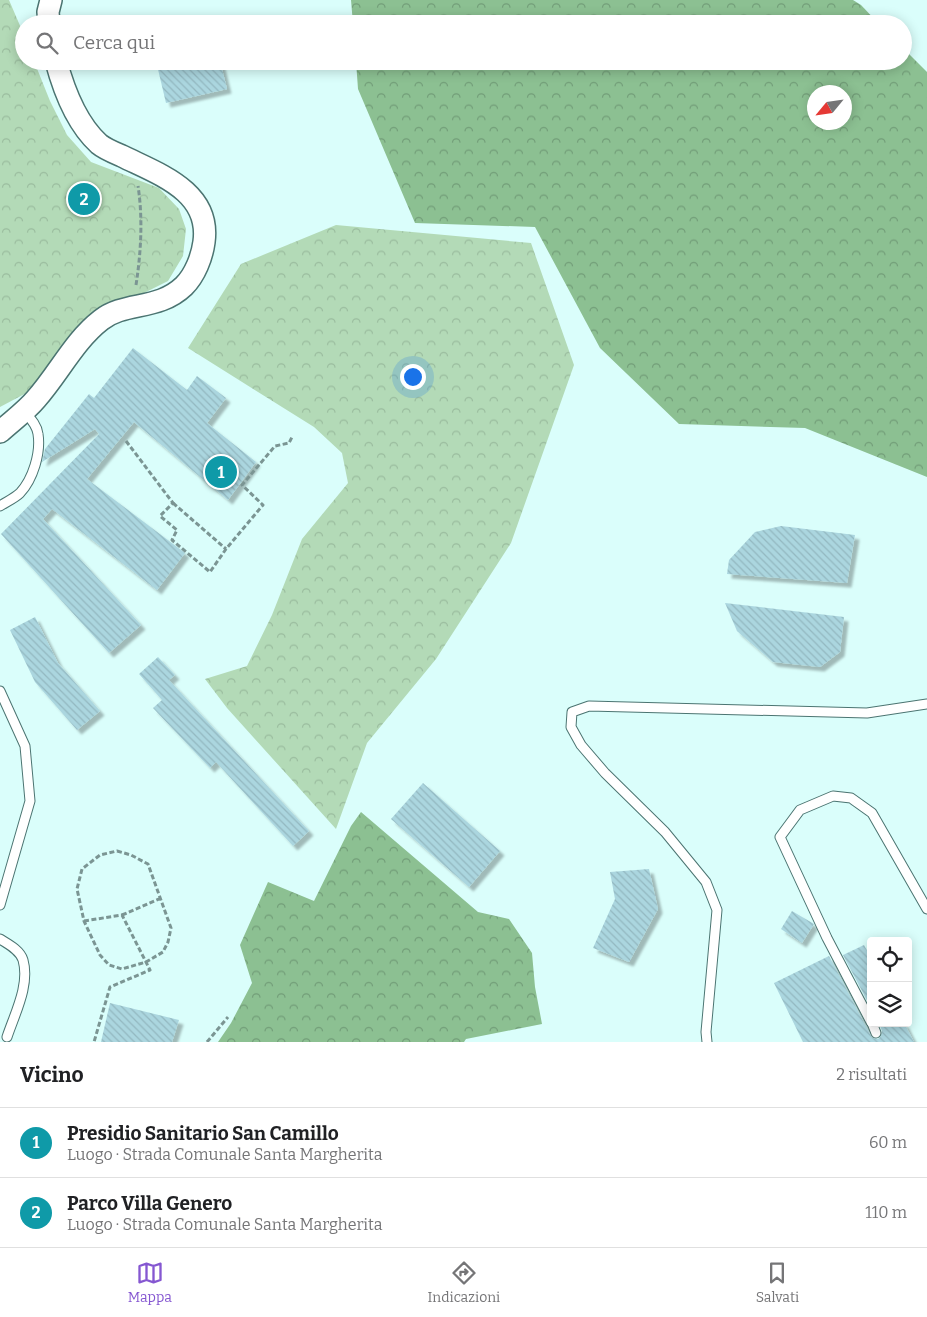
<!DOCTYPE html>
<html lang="it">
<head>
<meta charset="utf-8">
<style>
	:root { --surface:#fff; --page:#f2f2f2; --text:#202124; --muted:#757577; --line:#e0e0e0; --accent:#8557d1 }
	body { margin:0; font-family:Bitter,serif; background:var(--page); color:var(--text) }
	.controls { position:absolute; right:15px; bottom:15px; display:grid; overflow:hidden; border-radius:5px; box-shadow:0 2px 12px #0003 }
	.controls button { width:45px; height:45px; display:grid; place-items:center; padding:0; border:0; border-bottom:1px solid var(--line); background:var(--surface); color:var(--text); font:25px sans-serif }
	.compass { position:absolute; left:807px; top:85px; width:45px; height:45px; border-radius:50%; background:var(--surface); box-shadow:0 2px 12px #0003; rotate:241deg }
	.you { position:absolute; left:412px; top:376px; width:18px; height:18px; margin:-12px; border:4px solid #fff; border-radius:50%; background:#1a73e8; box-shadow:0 0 0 8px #1a73e833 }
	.badge { display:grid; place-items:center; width:32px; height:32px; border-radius:50%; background:var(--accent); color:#fff; font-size:16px; font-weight:700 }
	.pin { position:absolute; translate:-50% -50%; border:2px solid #fff; box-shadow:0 1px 5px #0006 }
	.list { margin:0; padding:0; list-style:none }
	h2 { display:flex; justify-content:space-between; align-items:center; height:65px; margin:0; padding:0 20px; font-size:21px }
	h2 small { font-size:16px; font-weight:400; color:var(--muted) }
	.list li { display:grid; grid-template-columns:32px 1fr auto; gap:15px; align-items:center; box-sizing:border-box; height:70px; padding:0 20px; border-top:1px solid var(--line) }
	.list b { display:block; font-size:19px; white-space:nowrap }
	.list p { margin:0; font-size:16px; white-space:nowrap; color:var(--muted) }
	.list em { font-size:16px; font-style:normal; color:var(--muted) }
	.icon { flex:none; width:28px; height:28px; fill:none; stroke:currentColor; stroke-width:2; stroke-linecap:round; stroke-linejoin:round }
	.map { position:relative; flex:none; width:927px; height:1042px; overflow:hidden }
	.search { position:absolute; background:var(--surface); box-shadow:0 2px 12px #0003; left:15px; right:15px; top:15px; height:55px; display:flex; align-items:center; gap:12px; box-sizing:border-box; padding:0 18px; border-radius:28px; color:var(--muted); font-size:19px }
	.sheet { height:205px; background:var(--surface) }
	nav { display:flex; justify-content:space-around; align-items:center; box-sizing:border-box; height:70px; border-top:1px solid var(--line); background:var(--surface); font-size:14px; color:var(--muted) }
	nav a { display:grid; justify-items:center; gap:2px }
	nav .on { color:var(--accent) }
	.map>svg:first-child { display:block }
	.forest { fill:url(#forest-crowns); fill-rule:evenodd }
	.park { fill:url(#park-crowns) }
	.building { fill:url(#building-back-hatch); filter:url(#shadow) }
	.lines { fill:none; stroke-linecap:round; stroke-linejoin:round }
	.service-casing { stroke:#4b7471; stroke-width:11 }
	.tertiary-casing { stroke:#4b7471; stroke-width:24 }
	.path { stroke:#7b9593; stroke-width:3; stroke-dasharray:5 2.5; stroke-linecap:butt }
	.service { stroke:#fff; stroke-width:9 }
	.tertiary { stroke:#fff; stroke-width:21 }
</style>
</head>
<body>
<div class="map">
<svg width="927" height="1042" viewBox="0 0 927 1042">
	<defs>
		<pattern id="forest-crowns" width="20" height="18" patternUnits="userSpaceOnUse" patternTransform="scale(1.25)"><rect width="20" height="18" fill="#8cc092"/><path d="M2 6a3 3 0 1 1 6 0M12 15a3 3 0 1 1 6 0" fill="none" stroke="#729d78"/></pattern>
		<pattern id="park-crowns" width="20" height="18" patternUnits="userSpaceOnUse" patternTransform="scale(1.25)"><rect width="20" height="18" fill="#b3dab7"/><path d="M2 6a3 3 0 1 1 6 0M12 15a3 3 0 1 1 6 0" fill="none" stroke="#9abc9e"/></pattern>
		<pattern id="building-back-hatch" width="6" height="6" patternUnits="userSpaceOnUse" patternTransform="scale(1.25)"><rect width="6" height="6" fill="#abd6df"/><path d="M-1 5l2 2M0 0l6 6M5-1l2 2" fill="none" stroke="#93b8c0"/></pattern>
		<filter id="shadow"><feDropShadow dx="4.5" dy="4.5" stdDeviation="1" flood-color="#0004"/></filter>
	</defs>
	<rect width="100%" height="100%" fill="#dafefb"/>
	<g class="forest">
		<path d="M351,0h502l8,5 18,19h-526z"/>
		<path d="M903,48l24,24v405l-122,-49 -126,-4 -79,-76 -65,-121 -120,-4 -57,-134 -2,-28h547zM844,92v30h-30v-30z"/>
		<path d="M361,812l117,100 31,7 23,34 3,34 7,37 -76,15 -2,3h-246l13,-19 21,-40 -12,-38 28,-63 46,19 37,-75z"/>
	</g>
	<g class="park">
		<path d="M0,0h9l15,35v26h10l16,40 17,34 24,27 68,26 20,21 7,20 -3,27 -15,25 -28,14 -45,16 -29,29 -15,27 -19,23 -32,17z"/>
		<path d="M336,225l195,18 43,122 -63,178 -75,116 -69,84 -31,86 -109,-121 -22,-29 42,-13 25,-51 30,-76 46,-56 -6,-30 -28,-26 -126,-79 53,-84z"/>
	</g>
	<g class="building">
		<path d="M156,61h64l7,28 -61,14z"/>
		<path d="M133,348l54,42 10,-14 29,22 -19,25 49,39 -28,38 -94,-78 -47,57 98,74 -28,37 -105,-81 -9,10 98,106 -32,28 -108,-119 98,-100 -4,-5 -53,33 3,-13 44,-55 5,4z"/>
		<path d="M781,526l74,9 -8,48 -120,-9 2,-14 26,-28z"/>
		<path d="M725,603l119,14 -4,35 -20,15 -47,-5 -36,-31z"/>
		<path d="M35,617l23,46 42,48 -23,19 -42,-48 -25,-52z"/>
		<path d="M158,657l17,18 -6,5 140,151 -16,15 -77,-84 -6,6 -57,-60 9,-8 -23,-26z"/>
		<path d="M423,783l77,68 -31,36 -78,-68z"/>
		<path d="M649,869l9,40 -29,53 -36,-14 22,-49 -5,-27z"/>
		<path d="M792,911l22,13 -12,19 -21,-14z"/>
		<path d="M864,945l7,13v50l-28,-53z"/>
		<path d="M829,956l43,82 6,1 3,-3 1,-5 -3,-8h25l10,19h-111l-29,-59z"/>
		<path d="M110,1003l69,17 -7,22h-71z"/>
	</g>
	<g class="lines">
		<defs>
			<g id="service">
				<path d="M0,506c6,-4 15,-8 20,-13 13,-14 21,-40 18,-59 -1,-9 -8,-16 -14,-23"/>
				<path d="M0,691l25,55 5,55 -30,104"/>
				<path d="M0,939c8,5 20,11 23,21 7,25 -8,53 -16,77"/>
				<path d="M871,1022l-44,-84 -47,-101 20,-27 33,-14 18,2 21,15 55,96"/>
				<path d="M872,1023l4,10"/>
				<path d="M707,1042l-1,-10 11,-122 -11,-28 -41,-50 -60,-59 -24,-28 -10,-18 1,-15 17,-6 278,7 60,-9"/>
			</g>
			<g id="tertiary">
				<path d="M49,24l-1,-12 3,-12"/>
				<path d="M0,432c12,-11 26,-21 36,-33 23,-26 38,-58 65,-79 24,-19 57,-9 83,-34 11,-11 18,-29 20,-44 7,-51 -46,-68 -82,-86 -7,-3 -17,-7 -23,-12 -23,-21 -35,-53 -43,-83"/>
			</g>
		</defs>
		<use href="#service" class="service-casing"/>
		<use href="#tertiary" class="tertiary-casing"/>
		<g class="path">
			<path d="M136,285c5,-32 7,-67 2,-99"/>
			<path d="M126,441l47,62 -13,13 17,14 -5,10 38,32 16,-23 37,-44 -21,-20 33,-39 14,-3 3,-6"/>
			<path d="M173,503l53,46"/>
			<path d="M117,851l14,4 17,9 23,64 -3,14 -5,10 -17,10 -24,7 -13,-4 -9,-10 -16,-34 -7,-32 5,-20 18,-14z"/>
			<path d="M122,915l39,-17"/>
			<path d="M84,921l38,-6 28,55 -40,17 -16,55"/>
			<path d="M207,1042l21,-25"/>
		</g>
		<use href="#service" class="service"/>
		<use href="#tertiary" class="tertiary"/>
	</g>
</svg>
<div class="controls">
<button><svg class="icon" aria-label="locate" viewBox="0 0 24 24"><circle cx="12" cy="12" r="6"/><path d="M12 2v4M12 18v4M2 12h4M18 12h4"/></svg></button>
<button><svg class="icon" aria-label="layers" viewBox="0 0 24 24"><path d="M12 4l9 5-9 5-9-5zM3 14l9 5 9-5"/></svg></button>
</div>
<svg class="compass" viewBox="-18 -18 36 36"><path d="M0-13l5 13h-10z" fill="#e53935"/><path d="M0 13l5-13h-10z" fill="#757577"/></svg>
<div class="you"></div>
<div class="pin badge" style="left:221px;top:472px;background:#0f9aa8">1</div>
<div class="pin badge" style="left:84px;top:199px;background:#0f9aa8">2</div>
<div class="search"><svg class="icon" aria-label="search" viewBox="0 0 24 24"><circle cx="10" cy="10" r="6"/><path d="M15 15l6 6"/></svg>Cerca qui</div>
</div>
<section class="sheet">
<h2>Vicino<small>2 risultati</small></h2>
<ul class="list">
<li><span class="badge" style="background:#0f9aa8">1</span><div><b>Presidio Sanitario San Camillo</b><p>Luogo · Strada Comunale Santa Margherita</p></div><em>60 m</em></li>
<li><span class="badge" style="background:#0f9aa8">2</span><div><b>Parco Villa Genero</b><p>Luogo · Strada Comunale Santa Margherita</p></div><em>110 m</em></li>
</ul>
</section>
<nav>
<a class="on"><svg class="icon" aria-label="map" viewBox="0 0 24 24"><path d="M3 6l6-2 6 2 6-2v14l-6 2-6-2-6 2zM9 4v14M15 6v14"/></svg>Mappa</a>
<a><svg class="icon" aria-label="directions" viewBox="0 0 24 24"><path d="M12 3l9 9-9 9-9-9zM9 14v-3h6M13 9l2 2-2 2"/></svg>Indicazioni</a>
<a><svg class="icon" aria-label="saved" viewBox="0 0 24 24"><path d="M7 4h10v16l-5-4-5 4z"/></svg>Salvati</a>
</nav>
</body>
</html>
